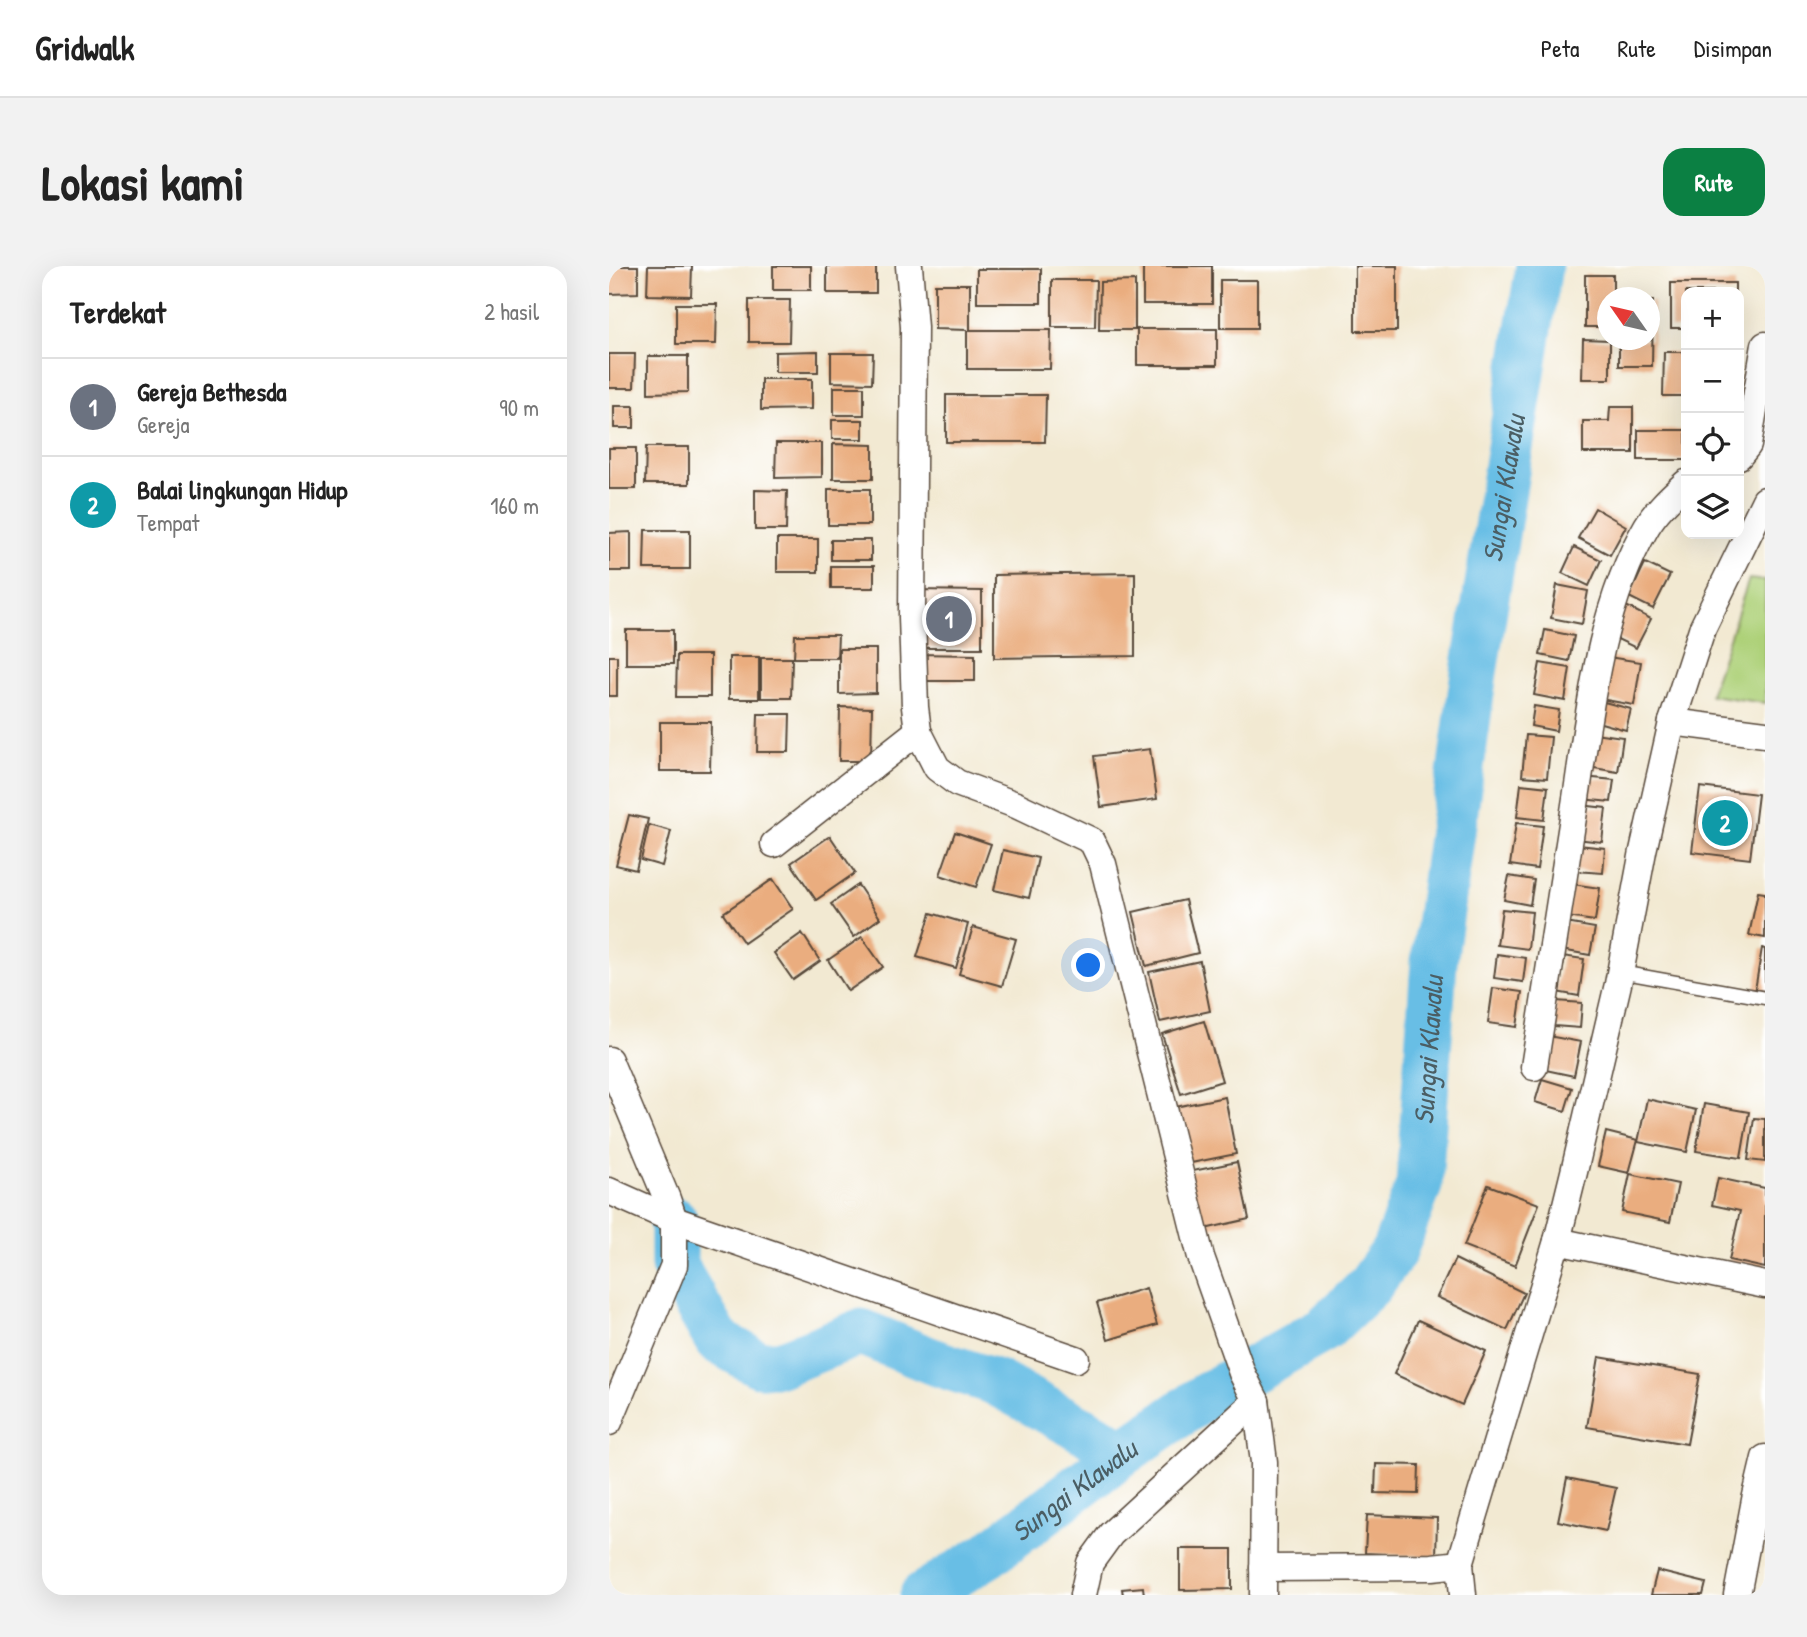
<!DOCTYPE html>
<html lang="id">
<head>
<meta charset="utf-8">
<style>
	:root { --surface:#fff; --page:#f2f2f2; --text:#222; --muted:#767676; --line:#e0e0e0; --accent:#0b8043 }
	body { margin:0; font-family:"Patrick Hand",sans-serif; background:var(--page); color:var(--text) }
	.controls { position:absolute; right:21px; top:21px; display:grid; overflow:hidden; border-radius:14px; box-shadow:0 7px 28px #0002 }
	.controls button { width:63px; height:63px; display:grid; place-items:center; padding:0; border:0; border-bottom:2px solid var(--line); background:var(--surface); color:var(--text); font:35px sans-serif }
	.compass { position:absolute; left:988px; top:21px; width:63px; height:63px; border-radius:50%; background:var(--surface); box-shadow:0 7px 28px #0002; rotate:304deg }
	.you { position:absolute; left:480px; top:700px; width:24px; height:24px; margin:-18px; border:5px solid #fff; border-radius:50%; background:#1a73e8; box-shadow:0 0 0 10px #1a73e833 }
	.badge { display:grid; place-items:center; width:46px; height:46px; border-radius:50%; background:var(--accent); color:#fff; font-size:23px; font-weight:700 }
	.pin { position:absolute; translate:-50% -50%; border:4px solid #fff; box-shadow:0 2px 7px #0006 }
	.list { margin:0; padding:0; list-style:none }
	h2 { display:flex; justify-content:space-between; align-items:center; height:91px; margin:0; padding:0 28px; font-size:30px }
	h2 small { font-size:23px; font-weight:400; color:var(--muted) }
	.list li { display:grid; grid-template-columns:46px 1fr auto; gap:21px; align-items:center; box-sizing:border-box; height:98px; padding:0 28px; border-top:2px solid var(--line) }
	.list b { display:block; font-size:26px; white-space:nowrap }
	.list p { margin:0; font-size:23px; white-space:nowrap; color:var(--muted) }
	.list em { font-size:23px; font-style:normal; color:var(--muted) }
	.icon { flex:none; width:38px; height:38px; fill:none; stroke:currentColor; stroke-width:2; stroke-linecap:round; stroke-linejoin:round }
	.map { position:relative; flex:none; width:1156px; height:1329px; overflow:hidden; border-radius:21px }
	header { display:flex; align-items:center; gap:42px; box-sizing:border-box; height:98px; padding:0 35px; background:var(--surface); border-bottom:2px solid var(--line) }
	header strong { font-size:33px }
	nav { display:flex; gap:38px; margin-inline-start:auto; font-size:24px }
	.intro { display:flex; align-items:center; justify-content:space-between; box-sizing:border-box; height:168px; padding:0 42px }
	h1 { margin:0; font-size:49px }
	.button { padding:18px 32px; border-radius:21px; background:var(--accent); color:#fff; font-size:24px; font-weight:700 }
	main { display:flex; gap:42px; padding:0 42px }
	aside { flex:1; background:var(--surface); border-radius:21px; box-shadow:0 7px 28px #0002 }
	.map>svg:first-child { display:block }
	.green { fill:#aed179; stroke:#747e4c; stroke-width:2 }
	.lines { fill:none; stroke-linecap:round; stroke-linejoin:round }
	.river { stroke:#68bee5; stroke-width:47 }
	.building { fill:#eaad7f }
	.service-casing { stroke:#564739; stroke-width:15 }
	.minor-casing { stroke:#564739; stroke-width:29 }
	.service { stroke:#fff; stroke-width:12 }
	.minor { stroke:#fff; stroke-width:26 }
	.labels { text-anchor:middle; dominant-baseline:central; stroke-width:5; stroke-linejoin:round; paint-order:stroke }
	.water-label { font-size:28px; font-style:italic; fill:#4b5e64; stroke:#fff }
</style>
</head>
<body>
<header>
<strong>Gridwalk</strong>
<nav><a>Peta</a><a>Rute</a><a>Disimpan</a></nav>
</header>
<div class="intro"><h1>Lokasi kami</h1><a class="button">Rute</a></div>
<main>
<aside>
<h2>Terdekat<small>2 hasil</small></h2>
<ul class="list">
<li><span class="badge" style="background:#6b7280">1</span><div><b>Gereja Bethesda</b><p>Gereja</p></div><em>90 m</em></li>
<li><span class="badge" style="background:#0f9aa8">2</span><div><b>Balai lingkungan Hidup</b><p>Tempat</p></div><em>160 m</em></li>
</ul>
</aside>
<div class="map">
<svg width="1156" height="1329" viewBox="0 0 1156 1329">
	<rect width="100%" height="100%" fill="#fff"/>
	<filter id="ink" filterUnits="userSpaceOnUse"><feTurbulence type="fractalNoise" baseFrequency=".0143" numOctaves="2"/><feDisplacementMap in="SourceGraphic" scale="14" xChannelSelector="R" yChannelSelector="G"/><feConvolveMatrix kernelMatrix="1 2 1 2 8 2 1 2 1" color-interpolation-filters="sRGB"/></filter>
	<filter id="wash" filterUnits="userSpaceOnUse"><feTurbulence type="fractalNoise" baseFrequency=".00686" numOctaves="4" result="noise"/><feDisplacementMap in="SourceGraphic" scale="28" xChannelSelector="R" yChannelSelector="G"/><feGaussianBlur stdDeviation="1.57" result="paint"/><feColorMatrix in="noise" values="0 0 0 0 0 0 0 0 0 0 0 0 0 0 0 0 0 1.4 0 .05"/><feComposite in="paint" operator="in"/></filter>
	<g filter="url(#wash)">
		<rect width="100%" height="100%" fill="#f2e9d2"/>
		<path class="green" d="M1140,313l16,2v122l-55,-8z"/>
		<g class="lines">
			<g class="river">
				<path d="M62,953l3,1v45l44,76 41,23h21l81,-32 73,30 61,20 129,70"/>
				<path id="s1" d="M314,1329l65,-40 136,-103 82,-56 118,-67 46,-44 24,-34 25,-66 15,-223 40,-290 65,-406"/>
			</g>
		</g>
		<g id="blocks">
			<g class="building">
				<path d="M0,0h29v27l-29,1z"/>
				<path d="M39,0h44l-1,30 -44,-1z"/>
				<rect x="164" y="0" width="38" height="24"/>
				<rect x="218" y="0" width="49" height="27"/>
				<rect x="534" y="0" width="69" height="38"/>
				<rect x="746" y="0" width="42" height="65"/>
				<rect x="368" y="3" width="64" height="34"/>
				<path d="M976,9h28v23h-5v29h-23z"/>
				<path d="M443,14h44l-1,47h-43z"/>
				<rect x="611" y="14" width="37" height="48"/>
				<path d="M526,15v49h-36l1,-48z"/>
				<path d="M1062,17h64v9h-49v36h-15z"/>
				<path d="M326,18h35v46h81l-1,39h-83v-39l-32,-1z"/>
				<path d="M140,34h41l-1,42h-40z"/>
				<path d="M1041,35h3l-1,65h-33v-26h31z"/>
				<path d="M67,38h41l-1,40h-40z"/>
				<rect x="528" y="63" width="80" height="36"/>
				<path d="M974,73l27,1v39h-28z"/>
				<path d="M209,85v21h-43v-20z"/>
				<path d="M1055,86h22v44h-23z"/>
				<path d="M222,87h42l-1,30 -41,-1z"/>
				<path d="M0,88h26l-1,34h-25z"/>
				<path d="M39,90h40v36l-40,1z"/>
				<path d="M152,113h51v30l-51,1z"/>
				<rect x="225" y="121" width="30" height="28"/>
				<path d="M337,129h100l-1,47h-99z"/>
				<rect x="5" y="140" width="20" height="22"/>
				<path d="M1001,141h23v46h-50v-32h26z"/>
				<rect x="223" y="154" width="31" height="19"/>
				<rect x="1029" y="164" width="48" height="30"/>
				<path d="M167,177h46v34l-47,1z"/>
				<path d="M224,178l40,1v34h-40z"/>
				<path d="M37,181h43v37h-44z"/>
				<rect x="0" y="182" width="27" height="41"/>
				<rect x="219" y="223" width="42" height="36"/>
				<path d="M146,224l32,1 -1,39h-31z"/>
				<path d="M986,242l31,18 -16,29 -32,-17z"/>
				<path d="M36,264h45v39h-46z"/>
				<path d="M22,266v39h-22v-38z"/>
				<rect x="168" y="273" width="41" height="33"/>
				<rect x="222" y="274" width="40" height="20"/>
				<path d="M965,281l27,13 -12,26 -27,-13z"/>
				<path d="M1036,297l25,12 -17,34 -24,-12z"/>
				<rect x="222" y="300" width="43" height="22"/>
				<path d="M526,307v83l-141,2v-83z"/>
				<path d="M948,319l31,6 -6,33 -31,-6z"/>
				<path d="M306,324l67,1v57h-67z"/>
				<path d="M1015,339l27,14 -15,29 -27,-13z"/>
				<rect x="17" y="364" width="47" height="34"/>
				<path d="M936,364l29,6 -5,25 -29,-6z"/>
				<path d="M186,369h43l-1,23h-43z"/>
				<path d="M230,383h37v44l-37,1z"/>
				<path d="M307,388l59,1v26h-59z"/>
				<path d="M68,389h33v42h-34z"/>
				<rect x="0" y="390" width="8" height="40"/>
				<rect x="120" y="391" width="30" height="42"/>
				<path d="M999,391l33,5 -7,43 -34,-6z"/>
				<path d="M152,392h31l-1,40h-30z"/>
				<path d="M931,397l30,5 -5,33 -31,-6z"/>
				<path d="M991,435l31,8 -5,21 -32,-9z"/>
				<path d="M925,440l25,4 -3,21 -25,-5z"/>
				<path d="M231,441l32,1 -1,53h-32z"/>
				<path d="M149,448h32l-1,38h-32z"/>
				<path d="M51,456h51l-1,49h-50z"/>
				<path d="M985,467l29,4 -5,35 -30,-5z"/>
				<path d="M917,469l25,2 -4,41 -25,-2z"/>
				<path d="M541,483l7,50 -56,8 -7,-51z"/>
				<path d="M974,511l31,3 -3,22 -30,-3z"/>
				<path d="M912,518l27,3 -4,33 -27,-3z"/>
				<path d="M1091,521l58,7 -8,65 -58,-7z"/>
				<path d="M971,539l26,3 -4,34 -26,-3z"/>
				<path d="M20,549l19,4 -12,51 -20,-5z"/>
				<path d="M907,557l27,3 -6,43 -27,-4z"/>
				<path d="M40,559l22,6 -9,35 -21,-6z"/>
				<path d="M346,566l36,12 -15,43 -36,-12z"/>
				<path d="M221,570l25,37 -39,27 -25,-37z"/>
				<path d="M969,579l27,3 -2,25 -28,-2z"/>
				<path d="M394,584l35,8 -9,40 -35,-8z"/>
				<path d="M900,610l25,4 -4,25 -26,-5z"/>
				<path d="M164,613l20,30 -49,34 -21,-30z"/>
				<path d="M963,618l28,4 -5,33 -28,-4z"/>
				<path d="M249,619l22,33 -26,19 -23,-33z"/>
				<path d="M1149,626l7,1v45l-16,-3z"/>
				<path d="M576,634l13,53 -52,13 -13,-54z"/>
				<path d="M893,643l30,3 -4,37 -31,-4z"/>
				<path d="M322,647l37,11 -12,44 -39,-11z"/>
				<path d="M957,657l29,5 -5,27 -29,-5z"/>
				<path d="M364,661l43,12 -14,47 -43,-12z"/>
				<path d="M193,667l18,28 -27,19 -19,-27z"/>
				<path d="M253,671l21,30 -35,24 -20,-31z"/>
				<path d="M1153,682l3,1v42l-10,-1z"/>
				<path d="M888,688l29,4 -3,24 -29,-4z"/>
				<path d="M953,690l22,3 -5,37 -23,-4z"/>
				<path d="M591,695l10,50 -50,11 -11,-50z"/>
				<path d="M884,722l29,4 -5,35 -29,-4z"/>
				<path d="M947,735l26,2 -2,25 -26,-2z"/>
				<path d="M595,755l18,60 -41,13 -19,-60z"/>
				<path d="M939,770l33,6 -7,34 -33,-7z"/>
				<path d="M933,813l30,9 -7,23 -30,-9z"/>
				<path d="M616,831l11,57 -50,10 -11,-57z"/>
				<path d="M1038,833l49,11 -9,42 -49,-10z"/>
				<path d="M1095,838l45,8 -8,46 -45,-7z"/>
				<path d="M1145,852l11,1v43l-17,-2z"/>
				<path d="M997,866l32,8 -9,33 -31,-7z"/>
				<path d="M628,896l12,57 -49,11 -12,-58z"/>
				<path d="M1021,908l48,10 -8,38 -48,-10z"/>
				<path d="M1109,912l47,10v80l-36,-8 11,-49 -28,-6z"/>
				<path d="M879,919l51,19 -24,62 -51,-20z"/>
				<path d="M846,993l69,34 -17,37 -70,-33z"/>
				<path d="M537,1022l11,37 -49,15 -11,-37z"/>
				<path d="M809,1054l68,31 -24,54 -68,-31z"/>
				<path d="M990,1091l101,17 -13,70 -100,-17z"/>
				<path d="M767,1198l43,1 -1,29 -43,-1z"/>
				<path d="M958,1212l49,10 -10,43 -48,-10z"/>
				<path d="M758,1249l70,3 -1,39 -71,-4z"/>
				<path d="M571,1283h52v40l-52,1z"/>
				<path d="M1048,1305l49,12 -3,12h-52z"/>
				<path d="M534,1321l1,8h-21l-1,-6z"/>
			</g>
		</g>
	</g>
	<g filter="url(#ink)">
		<use href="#blocks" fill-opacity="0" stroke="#564739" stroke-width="2"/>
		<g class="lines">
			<defs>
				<path id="service" d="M1011,706l145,26"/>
				<g id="minor">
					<path d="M300,0l5,61 -2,290 3,90 3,24 19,37 20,15 59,22 76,36 11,23 98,393 41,116 14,28 8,61 -1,133"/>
					<path d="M1130,190l9,-11 17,-100"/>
					<path d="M1063,456l93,12"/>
					<path d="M165,578l144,-113"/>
					<path d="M0,794l58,139 7,21v45l-65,157"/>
					<path d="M925,801c13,-81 25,-162 38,-243 16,-97 24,-211 75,-298 10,-17 25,-30 39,-43"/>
					<path d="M0,925l65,29 402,139"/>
					<path d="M948,975l208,44"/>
					<path d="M654,1302l169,-1 28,-3"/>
					<path d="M474,1329l7,-32 21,-29 145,-133"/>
					<path d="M854,1329l-3,-31 97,-323 17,-69 44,-188 25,-133 29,-129 30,-93 63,-129"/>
					<path d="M1128,1329l18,-95 10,-42"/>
				</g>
			</defs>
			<use href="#service" class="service-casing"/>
			<use href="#minor" class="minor-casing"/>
			<use href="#service" class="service"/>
			<use href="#minor" class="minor"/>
		</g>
	</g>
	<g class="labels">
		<g class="water-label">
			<text stroke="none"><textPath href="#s1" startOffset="1360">Sungai Klawalu</textPath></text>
			<text stroke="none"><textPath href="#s1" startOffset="793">Sungai Klawalu</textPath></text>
			<text stroke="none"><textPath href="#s1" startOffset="184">Sungai Klawalu</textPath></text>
		</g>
	</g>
</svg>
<div class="controls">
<button>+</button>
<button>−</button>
<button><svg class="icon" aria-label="locate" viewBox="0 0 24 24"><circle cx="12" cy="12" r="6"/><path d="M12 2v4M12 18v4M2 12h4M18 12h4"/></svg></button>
<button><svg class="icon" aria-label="layers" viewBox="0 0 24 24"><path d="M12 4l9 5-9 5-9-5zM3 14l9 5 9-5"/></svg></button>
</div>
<svg class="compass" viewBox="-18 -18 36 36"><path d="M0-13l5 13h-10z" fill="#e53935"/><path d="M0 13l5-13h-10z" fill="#767676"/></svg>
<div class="you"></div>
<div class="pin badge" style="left:340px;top:353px;background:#6b7280">1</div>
<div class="pin badge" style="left:1116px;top:557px;background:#0f9aa8">2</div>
</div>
</main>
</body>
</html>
